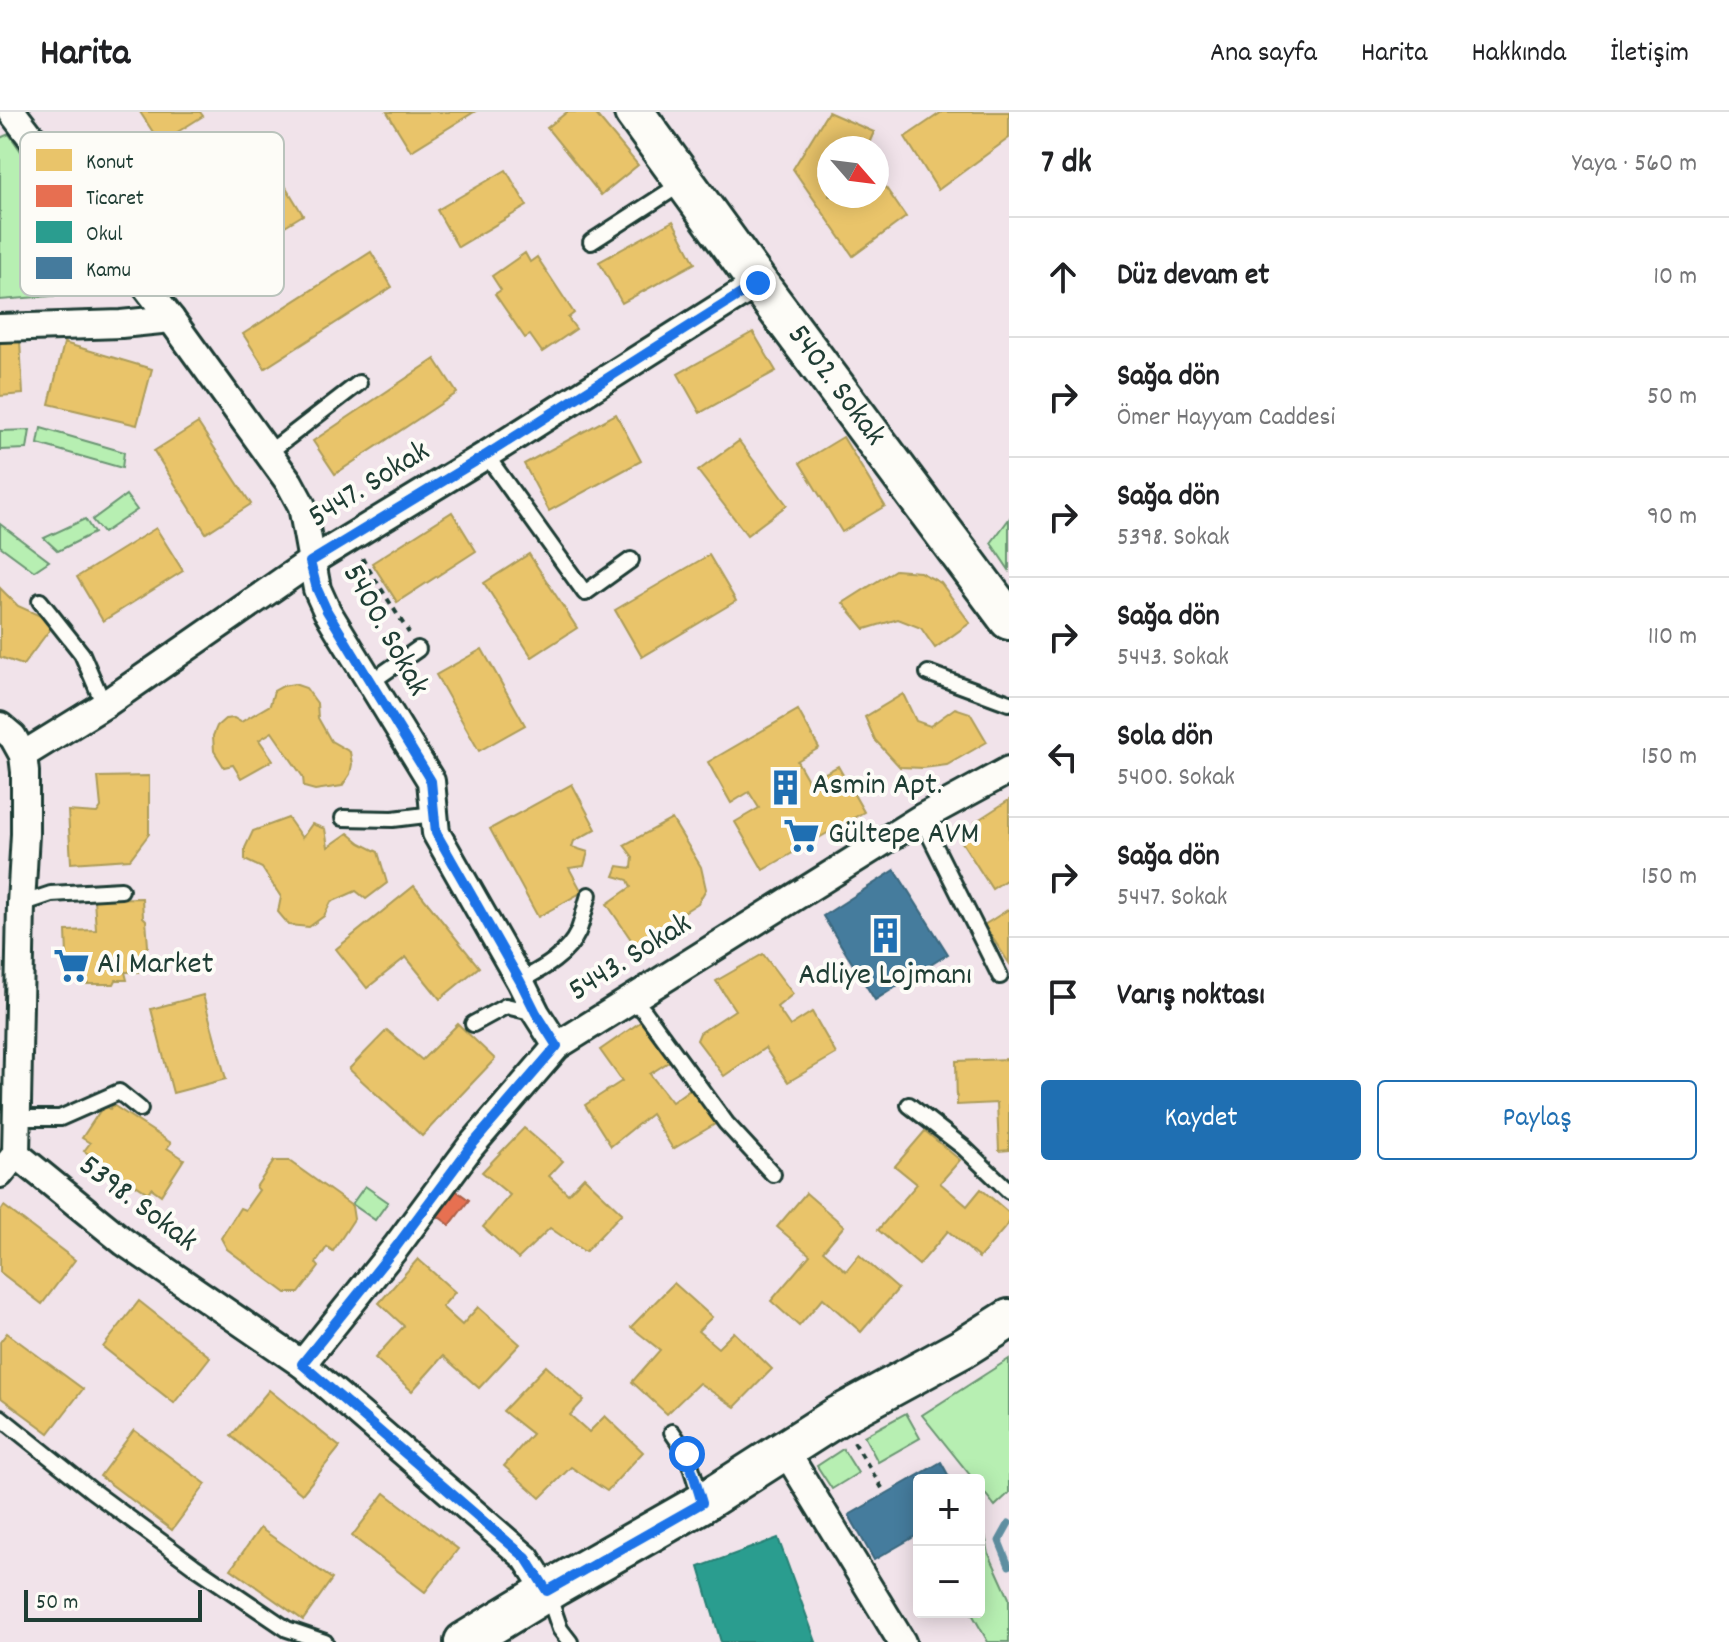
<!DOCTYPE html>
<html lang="tr">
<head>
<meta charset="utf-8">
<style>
	:root { --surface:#fff; --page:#f2f2f2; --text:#202124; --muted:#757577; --line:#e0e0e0; --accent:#1f6fb2 }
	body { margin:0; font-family:Dekko,sans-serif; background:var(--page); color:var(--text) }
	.controls { position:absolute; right:24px; bottom:24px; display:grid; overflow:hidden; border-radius:8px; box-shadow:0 4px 20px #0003 }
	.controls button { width:72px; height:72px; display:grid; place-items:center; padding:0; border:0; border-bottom:2px solid var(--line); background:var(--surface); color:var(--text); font:40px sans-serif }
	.compass { position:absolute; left:817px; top:24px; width:72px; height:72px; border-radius:50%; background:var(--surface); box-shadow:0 4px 20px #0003; rotate:118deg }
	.scale { position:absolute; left:24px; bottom:20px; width:178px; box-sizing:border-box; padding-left:8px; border:4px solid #1f3d34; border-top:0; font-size:22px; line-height:28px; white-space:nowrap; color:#1f3d34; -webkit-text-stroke:6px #fdfcf7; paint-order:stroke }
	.stop { position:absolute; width:24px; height:24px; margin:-18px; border:6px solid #1a73e8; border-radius:50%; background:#fff }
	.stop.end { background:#1a73e8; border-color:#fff; box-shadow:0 2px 8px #0008 }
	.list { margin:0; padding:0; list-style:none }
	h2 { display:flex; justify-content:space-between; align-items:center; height:104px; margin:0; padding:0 32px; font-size:34px }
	h2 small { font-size:26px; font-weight:400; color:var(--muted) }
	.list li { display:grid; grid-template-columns:52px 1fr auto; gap:24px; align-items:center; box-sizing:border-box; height:120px; padding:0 32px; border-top:2px solid var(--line) }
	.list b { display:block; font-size:30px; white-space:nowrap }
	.list p { margin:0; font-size:26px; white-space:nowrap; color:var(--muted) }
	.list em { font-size:26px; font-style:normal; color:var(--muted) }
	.actions { display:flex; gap:16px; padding:24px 32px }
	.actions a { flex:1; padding:18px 0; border:2px solid var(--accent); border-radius:8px; text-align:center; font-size:28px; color:var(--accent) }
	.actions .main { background:var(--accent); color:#fff }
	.icon { flex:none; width:44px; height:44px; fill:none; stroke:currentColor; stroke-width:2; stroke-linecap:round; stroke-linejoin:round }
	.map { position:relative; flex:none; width:1009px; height:1530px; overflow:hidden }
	header { display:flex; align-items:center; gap:48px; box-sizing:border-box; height:112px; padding:0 40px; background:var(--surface); border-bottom:2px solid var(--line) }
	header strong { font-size:38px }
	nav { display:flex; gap:44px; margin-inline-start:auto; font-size:28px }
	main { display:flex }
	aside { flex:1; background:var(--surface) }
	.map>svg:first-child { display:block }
	.green { fill:#b7efb2; stroke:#6b9673; stroke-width:2 }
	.homes { fill:#e9c46a; stroke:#ac9c5a; stroke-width:2 }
	.shops { fill:#e76f51; stroke:#ab6048; stroke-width:2 }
	.schools { fill:#2a9d8f; stroke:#278074; stroke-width:2 }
	.public { fill:#457b9d; stroke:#3a687e; stroke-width:2 }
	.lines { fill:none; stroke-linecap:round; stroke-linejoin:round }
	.stream { stroke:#5f8fa1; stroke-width:7 }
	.lane-casing { stroke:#1f3d34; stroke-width:20 }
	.street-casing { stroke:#1f3d34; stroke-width:32 }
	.secondary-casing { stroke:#1f3d34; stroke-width:44 }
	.path { stroke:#1f3d34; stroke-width:4; stroke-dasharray:6 6; stroke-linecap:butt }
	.lane { stroke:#fdfcf7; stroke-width:14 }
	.street { stroke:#fdfcf7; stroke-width:26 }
	.secondary { stroke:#fdfcf7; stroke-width:38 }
	.route { stroke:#1a73e8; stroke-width:10 }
	.labels { text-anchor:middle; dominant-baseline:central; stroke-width:8; stroke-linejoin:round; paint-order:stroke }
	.street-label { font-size:32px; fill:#1f3d34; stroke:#fdfcf7 }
	.poi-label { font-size:32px; fill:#1f3d34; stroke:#fdfcf7; text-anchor:start }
	.key { fill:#fdfcf7; stroke:#bac3bc; stroke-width:2 }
	.key-label { font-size:22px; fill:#1f3d34 }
</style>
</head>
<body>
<header>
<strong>Harita</strong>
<nav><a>Ana sayfa</a><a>Harita</a><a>Hakkında</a><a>İletişim</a></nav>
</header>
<main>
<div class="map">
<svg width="1009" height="1530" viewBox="0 0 1009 1530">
	<rect width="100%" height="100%" fill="#f1e3ea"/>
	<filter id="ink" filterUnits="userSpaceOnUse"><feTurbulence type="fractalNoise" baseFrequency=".0125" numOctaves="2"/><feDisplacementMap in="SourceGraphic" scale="16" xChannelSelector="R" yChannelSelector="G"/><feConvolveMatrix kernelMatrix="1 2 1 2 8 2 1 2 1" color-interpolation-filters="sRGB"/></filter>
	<g filter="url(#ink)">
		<g class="green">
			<path d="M9,22l109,157 -118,9v-162z"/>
			<path d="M41,316l83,24 -2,16 -84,-24z"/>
			<path d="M30,318l-3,19 -27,1v-19z"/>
			<path d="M126,383l11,15 -34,23 -11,-13z"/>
			<path d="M85,407l9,14 -36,18 -14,-13z"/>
			<path d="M1009,407v51l-18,-27z"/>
			<path d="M0,412l49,37 -15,10 -34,-25z"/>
			<path d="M365,1074l23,16 -13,18 -23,-16z"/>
			<path d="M1009,1247v134l-14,13 -16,-20v-6h-5l-52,-65z"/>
			<path d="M906,1301l14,25 -42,24 -14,-26z"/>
			<path d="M843,1337l15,24 -26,16 -15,-23z"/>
			<path d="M983,1413l6,29 20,44v44h-21l-17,-30h8v-84z"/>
		</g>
		<g class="homes">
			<path d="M140,0h60l3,4 -43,27z"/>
			<path d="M387,0h87l-63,39z"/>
			<path d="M567,0h27l44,53 -37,30 -54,-67z"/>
			<path d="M828,0l46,20 -7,16h-38v48h48v-21l29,42 -53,39 -60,-87z"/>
			<path d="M942,0h67v26l-71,52 -33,-53z"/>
			<path d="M261,34l42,69 -89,54 -42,-69z"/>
			<path d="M506,58l21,36 -69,41 -21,-37z"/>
			<path d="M673,109l22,42 -73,40 -23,-41z"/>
			<path d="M371,140l21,35 -127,81 -22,-34z"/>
			<path d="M525,141l5,9 7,-5 37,56 -6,5 8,11 -34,23 -12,-17 -5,3 -30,-44 6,-4 -9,-14z"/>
			<path d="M753,220l23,39 -76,42 -22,-39z"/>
			<path d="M20,229l3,53 -23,2v-54z"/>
			<path d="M64,231l88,26 -15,56 -88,-21z"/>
			<path d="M435,247l22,34 -122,81 -22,-33z"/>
			<path d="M616,302l25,47 -92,50 -25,-47z"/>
			<path d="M198,311l53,81 -45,29 -52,-82z"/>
			<path d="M843,325l42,69 -43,26 -42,-69z"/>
			<path d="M739,329l48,64 -40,30 -49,-64z"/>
			<path d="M452,400l24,39 -79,51 -25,-39z"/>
			<path d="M156,416l27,43 -80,50 -26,-44z"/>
			<path d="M529,442l48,74 -45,29 -48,-74z"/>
			<path d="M709,443l27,46 -94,56 -27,-47z"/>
			<path d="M895,458l25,2 21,11 29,40 -35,25 -14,-20 -23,-9 -33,10 -22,-26z"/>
			<path d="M0,476l18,18 27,12 6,10 -28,37 -23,-8z"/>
			<path d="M482,537l43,76 -46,26 -43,-76z"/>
			<path d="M294,572l12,4 11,15 1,15 13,23 19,11 2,12 -2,10 -8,12 -27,4 -11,-3 -1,-10 -31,-45 -13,8 14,20 -32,18 -8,-13 -9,2 -10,-16 -1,-15 4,-10 8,-7 9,-1 7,4 29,-17 4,-14 9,-5z"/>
			<path d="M903,582l13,27 14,5 25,-18 15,5 17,29 -40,23 -24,3 -23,-1 -25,-27 -10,-23z"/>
			<path d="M798,598l21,38 -22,13 12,21 29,-16 26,46 -101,58 -28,-48 24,-14 -10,-16 -18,11 -23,-41z"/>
			<path d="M149,664v58l-19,25 -59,4 -3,-52 29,2 4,-6 -3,-30z"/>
			<path d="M572,672l24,45 -22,12 -2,6 16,5 -4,14 -15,2 13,24 -44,25 -48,-88z"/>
			<path d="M1009,688v78l-17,11 -32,-50 18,-11 -3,-6z"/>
			<path d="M288,706l14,20 10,-14 13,5 3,18 20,-14 12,10 18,9 9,31 -21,16 -10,-8 -25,11 -7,14 -15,11 -20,-2 -11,-13 3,-15 -19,-29 -17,-8v-12l8,-17z"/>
			<path d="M672,707l29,48 5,22 -8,14 -64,41 -27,-40 24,-17 -3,-7 -14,-4 4,-10 14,2 1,-11 -9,-12z"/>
			<path d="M414,774l65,81 -39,32 -34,-42 -39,31 -31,-39z"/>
			<path d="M142,786l1,19 3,3 2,26 -3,3v12h-9l2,11h-13l2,8h-11l-2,4h-27l-5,-3h-14l-2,-50 30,-1 -2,-31z"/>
			<path d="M1009,797v54l-25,-38z"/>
			<path d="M763,842l30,40 -16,13 13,19 22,-14 24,42 -48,28 -23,-34 -41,28 -27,-36 3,-7 35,-23 -19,-29z"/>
			<path d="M203,883l23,84 -53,14 -22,-84z"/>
			<path d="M642,909l28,40 -20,13 22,28 22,-16 23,37 -44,26 -22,-35 -40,32 -26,-41 37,-24 -22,-31z"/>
			<path d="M458,912l37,35 -73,77 -73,-67 38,-39 35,30z"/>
			<path d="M1009,947v91l-10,1 -2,-48 -40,2 -1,-44z"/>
			<path d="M104,993l6,4 3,-4 58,38 -4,5 17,11 -23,36 -10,-7 -3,5 -64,-42 6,-8 -8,-5z"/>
			<path d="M524,1016l39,33 -14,15 19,18 16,-17 38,36 -37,39 -35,-24 -32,31 -35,-32 27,-32 -28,-23z"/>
			<path d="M925,1019l35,29 -20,23 27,23 14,-17 28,24v10l-30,35 -31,-27 -29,34 -41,-35 39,-46 -22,-18z"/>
			<path d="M274,1049h15l63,45 2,13 -21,32 -6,-4 -11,16 3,4 -20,26h-13l-59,-44 -6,-11 19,-30 5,2 14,-20 -3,-3z"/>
			<path d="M806,1081l38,33 -21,25 23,20 13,-16 39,34 -37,43 -38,-34 -24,28 -28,-25 39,-46 -33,-28z"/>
			<path d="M4,1094l71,54 -33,44 -42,-32v-60z"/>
			<path d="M418,1147l37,33 -13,15 20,18 16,-18 42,37 -41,44 -36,-32 -31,35 -37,-33 29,-32 -25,-23z"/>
			<path d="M674,1171l38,34 -14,14 20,17 16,-16 38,37 -37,38 -36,-24 -32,31 -35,-32 28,-32 -29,-23z"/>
			<path d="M139,1189l71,56 -36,46 -71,-56z"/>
			<path d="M7,1221l76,56 -34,44 -49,-36v-55z"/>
			<path d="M546,1254l38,34 -14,15 19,17 16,-16 38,36 -36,39 -36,-24 -31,31 -36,-32 28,-32 -29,-23z"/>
			<path d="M269,1278l71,57 -38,47 -71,-58z"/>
			<path d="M134,1318l72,54 -34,46 -72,-54z"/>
			<path d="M385,1381l73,56 -33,43 -73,-56z"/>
			<path d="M260,1416l72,51 -29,41 -72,-51z"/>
		</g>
		<path class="shops" d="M447,1072l22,16 -19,25 -22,-16z"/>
		<path class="schools" d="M778,1426l38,104h-95l-22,-75z"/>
		<g class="public">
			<path d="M895,758l53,84 -73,46 -52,-84z"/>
			<path d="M941,1350l10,18h-32v54l-45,26 -25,-45z"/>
		</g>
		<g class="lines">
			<path class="stream" d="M1009,1411l-10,18 10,25"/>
			<defs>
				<g id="lane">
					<path d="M591,130l79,-51 17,-5"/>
					<path d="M268,341l91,-70"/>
					<path d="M486,343l99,138 46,-33"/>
					<path d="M40,489l42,53 22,51"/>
					<path d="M928,561l81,30"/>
					<path d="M371,570l47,-33"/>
					<path d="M343,706l50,1 41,-5"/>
					<path d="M921,706l79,158"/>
					<path d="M21,792l30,-10 70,-4"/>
					<path d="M520,869c22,-12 47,-25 58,-49 5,-12 7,-25 11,-37"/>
					<path d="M631,887l13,12 82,112 47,51"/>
					<path d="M473,912l33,-18 29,7"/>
					<path d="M909,993l54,42 46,44"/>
					<path d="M17,1006h43l59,-26 21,17"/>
					<path d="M0,1305l91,73 103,76 93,63 38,13"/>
					<path d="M672,1320l15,22 15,48"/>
					<path d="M547,1479l13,38 10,13"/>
				</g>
				<g id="street">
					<path d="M12,0l159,207 118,163 13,24 15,83 10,22 104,170 5,52 84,148 16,32 21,33"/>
					<path d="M0,216l121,-4 50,-5"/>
					<path d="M0,614l13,11 10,18 2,17v62l-4,70 -5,250 108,88 178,122 224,194 21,33"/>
					<path d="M23,643l81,-50 206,-143 176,-107 272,-172"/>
					<path d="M0,1062l16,-20"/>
					<path d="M302,1252l94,-117 75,-101 86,-100 364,-228 88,-48"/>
					<path d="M785,1338l117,192"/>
				</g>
				<g id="secondary">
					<path id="s1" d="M634,0l124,171 251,337"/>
					<path d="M464,1530l92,-56 146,-83 136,-87 125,-68 46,-29"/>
				</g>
			</defs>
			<use href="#lane" class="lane-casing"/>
			<use href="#street" class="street-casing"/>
			<use href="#secondary" class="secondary-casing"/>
			<g class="path">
				<path d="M365,447l-2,1 46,73"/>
				<path d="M854,1330l31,51"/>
			</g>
			<use href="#lane" class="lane"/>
			<use href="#street" class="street"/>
			<use href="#secondary" class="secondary"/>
		</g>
	</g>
	<g class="lines" filter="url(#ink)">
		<path class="route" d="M687,1342l15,49 -155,88 -21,-33 -224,-194 94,-117 75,-101 86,-100 -21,-33 -16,-32 -84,-148 -5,-52 -104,-170 -10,-22 -7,-27 176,-107 272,-172"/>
	</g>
	<defs>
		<symbol id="building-bare" viewBox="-9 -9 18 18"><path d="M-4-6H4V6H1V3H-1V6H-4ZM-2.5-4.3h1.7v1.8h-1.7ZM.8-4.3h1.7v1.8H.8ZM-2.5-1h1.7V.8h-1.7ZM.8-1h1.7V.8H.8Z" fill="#1f6fb2" stroke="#fdfcf7" stroke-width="2.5" paint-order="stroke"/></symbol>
		<symbol id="supermarket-bare" viewBox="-9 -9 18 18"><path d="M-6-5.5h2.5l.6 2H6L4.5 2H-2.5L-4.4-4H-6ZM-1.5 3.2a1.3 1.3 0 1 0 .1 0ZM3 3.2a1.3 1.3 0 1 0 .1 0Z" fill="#1f6fb2" stroke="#fdfcf7" stroke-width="2.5" paint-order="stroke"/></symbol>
	</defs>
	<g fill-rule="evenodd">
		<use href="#building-bare" x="760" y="650" width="51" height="51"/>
		<use href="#supermarket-bare" x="776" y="698" width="51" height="51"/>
		<use href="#building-bare" x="860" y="798" width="51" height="51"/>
		<use href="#supermarket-bare" x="46" y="828" width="51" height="51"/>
	</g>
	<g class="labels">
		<g class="street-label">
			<text stroke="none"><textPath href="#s1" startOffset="340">5402. Sokak</textPath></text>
			<text transform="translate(370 374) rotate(-32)">5447. Sokak</text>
			<text transform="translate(384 519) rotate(61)">5400. Sokak</text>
			<text transform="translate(631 847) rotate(-32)">5443. Sokak</text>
			<text transform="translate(137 1093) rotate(37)">5398. Sokak</text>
		</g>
		<g class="poi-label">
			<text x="812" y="675">Asmin Apt.</text>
			<text x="828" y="724">Gültepe AVM</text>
			<text x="97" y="854">A1 Market</text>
			<text x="885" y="865" text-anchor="middle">Adliye Lojmanı</text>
		</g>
	</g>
	<rect x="20" y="20" width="264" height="164" rx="12" class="key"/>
	<rect x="36" y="37" width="36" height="22" fill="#e9c46a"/>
	<rect x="36" y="73" width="36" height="22" fill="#e76f51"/>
	<rect x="36" y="109" width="36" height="22" fill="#2a9d8f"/>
	<rect x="36" y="145" width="36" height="22" fill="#457b9d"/>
	<g class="key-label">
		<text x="86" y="56">Konut</text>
		<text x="86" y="92">Ticaret</text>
		<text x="86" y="128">Okul</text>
		<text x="86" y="164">Kamu</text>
	</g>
</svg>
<div class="controls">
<button>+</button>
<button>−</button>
</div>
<svg class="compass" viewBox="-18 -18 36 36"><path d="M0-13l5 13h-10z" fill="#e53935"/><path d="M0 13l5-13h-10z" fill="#757577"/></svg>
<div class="scale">50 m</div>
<div class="stop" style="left:687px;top:1342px"></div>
<div class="stop end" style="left:758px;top:171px"></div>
</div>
<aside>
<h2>7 dk<small>Yaya · 560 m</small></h2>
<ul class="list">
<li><svg class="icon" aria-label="ahead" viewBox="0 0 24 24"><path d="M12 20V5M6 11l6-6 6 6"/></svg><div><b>Düz devam et</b></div><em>10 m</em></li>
<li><svg class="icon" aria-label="right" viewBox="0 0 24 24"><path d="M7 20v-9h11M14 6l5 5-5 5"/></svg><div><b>Sağa dön</b><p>Ömer Hayyam Caddesi</p></div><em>50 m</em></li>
<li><svg class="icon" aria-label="right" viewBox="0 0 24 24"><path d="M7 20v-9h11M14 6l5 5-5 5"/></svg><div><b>Sağa dön</b><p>5398. Sokak</p></div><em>90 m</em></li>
<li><svg class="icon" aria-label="right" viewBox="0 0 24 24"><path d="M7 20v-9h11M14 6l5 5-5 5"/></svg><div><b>Sağa dön</b><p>5443. Sokak</p></div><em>110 m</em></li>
<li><svg class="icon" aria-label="left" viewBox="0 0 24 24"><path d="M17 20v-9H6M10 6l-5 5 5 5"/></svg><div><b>Sola dön</b><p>5400. Sokak</p></div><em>150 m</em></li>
<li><svg class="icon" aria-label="right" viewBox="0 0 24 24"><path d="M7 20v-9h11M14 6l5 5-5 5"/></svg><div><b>Sağa dön</b><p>5447. Sokak</p></div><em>150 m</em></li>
<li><svg class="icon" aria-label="arrive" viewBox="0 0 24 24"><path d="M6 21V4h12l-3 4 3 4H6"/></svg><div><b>Varış noktası</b></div></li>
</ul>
<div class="actions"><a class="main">Kaydet</a><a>Paylaş</a></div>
</aside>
</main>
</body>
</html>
